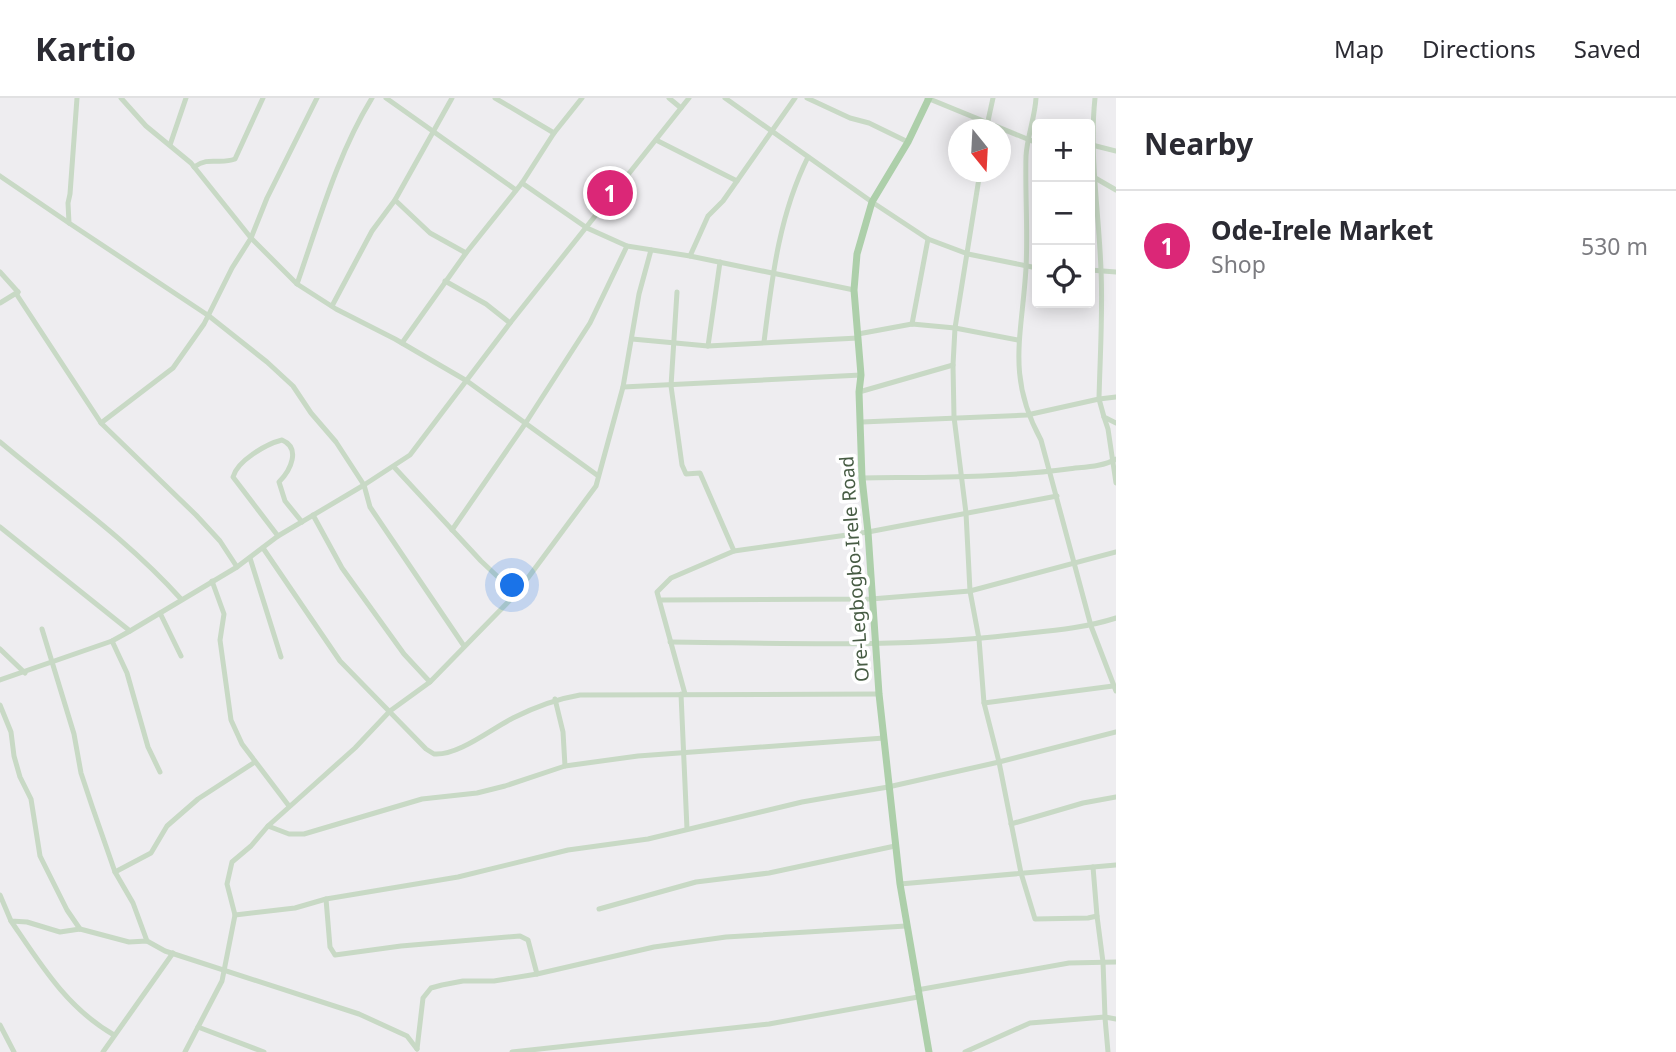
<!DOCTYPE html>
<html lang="en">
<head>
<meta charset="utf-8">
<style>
	:root { --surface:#fff; --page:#f2f2f3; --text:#2b2b33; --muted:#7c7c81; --line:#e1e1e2; --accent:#db2777 }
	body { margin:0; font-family:"Noto Sans",sans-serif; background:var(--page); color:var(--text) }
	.controls { position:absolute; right:21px; top:21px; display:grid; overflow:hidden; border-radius:7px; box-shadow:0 4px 18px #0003 }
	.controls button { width:63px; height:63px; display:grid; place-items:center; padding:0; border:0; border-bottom:2px solid var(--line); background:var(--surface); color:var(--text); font:35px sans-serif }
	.compass { position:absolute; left:948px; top:21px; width:63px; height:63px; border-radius:50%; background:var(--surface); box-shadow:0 4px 18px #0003; rotate:162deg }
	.you { position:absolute; left:513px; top:488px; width:24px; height:24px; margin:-18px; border:5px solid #fff; border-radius:50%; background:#1a73e8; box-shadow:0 0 0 10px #1a73e833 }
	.badge { display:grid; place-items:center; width:46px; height:46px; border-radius:50%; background:var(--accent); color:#fff; font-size:23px; font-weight:700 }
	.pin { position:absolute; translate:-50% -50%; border:4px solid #fff; box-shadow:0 2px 7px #0006 }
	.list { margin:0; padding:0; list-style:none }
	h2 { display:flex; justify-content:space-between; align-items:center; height:91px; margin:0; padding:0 28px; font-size:30px }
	h2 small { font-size:23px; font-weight:400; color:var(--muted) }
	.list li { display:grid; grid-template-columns:46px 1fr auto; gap:21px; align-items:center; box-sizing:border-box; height:112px; padding:0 28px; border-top:2px solid var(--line) }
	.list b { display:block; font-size:26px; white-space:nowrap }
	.list p { margin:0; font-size:23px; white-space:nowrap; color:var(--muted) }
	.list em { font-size:23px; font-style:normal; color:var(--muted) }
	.icon { flex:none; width:38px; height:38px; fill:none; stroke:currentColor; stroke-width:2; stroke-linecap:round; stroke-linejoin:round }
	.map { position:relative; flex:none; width:1116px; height:954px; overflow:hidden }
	header { display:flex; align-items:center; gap:42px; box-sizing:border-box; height:98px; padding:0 35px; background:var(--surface); border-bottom:2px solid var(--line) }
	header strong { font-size:33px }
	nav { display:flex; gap:38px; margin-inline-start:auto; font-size:24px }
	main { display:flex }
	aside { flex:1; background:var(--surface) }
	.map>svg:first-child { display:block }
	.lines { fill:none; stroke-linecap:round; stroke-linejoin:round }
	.minor { stroke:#c8d9c5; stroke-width:5 }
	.major { stroke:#adcfaa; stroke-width:7 }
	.labels { text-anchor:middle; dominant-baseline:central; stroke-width:7; stroke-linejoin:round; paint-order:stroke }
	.street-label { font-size:19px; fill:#475c44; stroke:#fff }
</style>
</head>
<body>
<header>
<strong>Kartio</strong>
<nav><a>Map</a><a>Directions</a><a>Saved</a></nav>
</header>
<main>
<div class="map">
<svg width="1116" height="954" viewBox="0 0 1116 954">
	<rect width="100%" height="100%" fill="#eeedf0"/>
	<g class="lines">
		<g class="minor">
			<path d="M77,0l-7,96 -2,9 1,20 140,93 58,46 26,24 18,27 25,29 28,43 6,22 94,139"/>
			<path d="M121,0l25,28 45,37 60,75 46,46 39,25 59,30 72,42 130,94"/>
			<path d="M386,0l130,92"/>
			<path d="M452,0l-57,102 35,33 36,20"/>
			<path d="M495,0l59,35"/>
			<path d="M669,0l12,10"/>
			<path d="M725,0l147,104 56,37 40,15 69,14"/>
			<path d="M807,0l43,20 19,5 39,19"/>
			<path d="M927,0l110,45"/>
			<path d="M1036,0c-1,19 -9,39 -10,58 -1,37 2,75 0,112 -4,68 -20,108 15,172l50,186 25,65"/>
			<path d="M1095,0c-6,57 4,114 6,172 2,42 -1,86 -2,129l5,18 12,6"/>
			<path d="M986,32l7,-32"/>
			<path d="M656,42l81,41"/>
			<path d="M170,47l16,-47"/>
			<path d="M1092,47l24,6"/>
			<path d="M194,69c15,-11 25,-2 41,-8l28,-61"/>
			<path d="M980,74l-25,156 -2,37 1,52 12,96 4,78 9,48 5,64 15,59 22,111 14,46 53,-1 9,-2 6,46 2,55"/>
			<path d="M1090,77l26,15"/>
			<path d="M0,78l69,47"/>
			<path d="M522,85l65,45 40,18 63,10 164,34"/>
			<path d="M690,158l18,-40 15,-15 72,-103"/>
			<path d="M1090,172l26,2"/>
			<path d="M0,174l18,20"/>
			<path d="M445,183l41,23 24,19"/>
			<path d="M297,186c22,-63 40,-129 75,-186"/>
			<path d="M677,194l-6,94 11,79 4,9 14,-1 34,78"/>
			<path d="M0,205l18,-11 -1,3 84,128 95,92 24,26 17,26"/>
			<path d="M332,208l40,-75 23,-31"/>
			<path d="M912,226l16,-85"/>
			<path d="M858,236l54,-10 43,4 63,12"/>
			<path d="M632,241l76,7 150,-8"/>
			<path d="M764,244c8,-64 15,-127 44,-185"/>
			<path d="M402,245l64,-90 56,-70 32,-50 28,-35"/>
			<path d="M708,248l12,-84"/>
			<path d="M623,289l238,-12"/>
			<path d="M859,294l94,-27"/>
			<path d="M1104,319l4,12 8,54"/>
			<path d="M862,324l165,-7 72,-16 17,-2"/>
			<path d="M101,325l72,-55 31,-44 28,-56 19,-30 16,-40 50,-100"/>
			<path d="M0,344c62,52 126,96 181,157"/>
			<path d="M394,369l87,94 35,33"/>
			<path d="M862,380c69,-1 138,0 206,-9 15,-2 35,-2 48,-10"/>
			<path d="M313,417l29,53 62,86 26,28"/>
			<path d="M0,429l130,104"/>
			<path d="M452,432l73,-106 65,-101 37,-77"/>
			<path d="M278,438l-45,-59c4,-16 33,-33 49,-37 19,8 9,30 -3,42l6,19 17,21"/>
			<path d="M263,450l77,113 86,88 8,5c24,2 57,-25 79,-36 22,-11 43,-19 67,-23l299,-1"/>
			<path d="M250,460l31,99"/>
			<path d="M212,483l12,33 -4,26 11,80 11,24 47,62"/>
			<path d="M661,502l210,-1 99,-8 146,-39"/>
			<path d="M160,515l21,43"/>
			<path d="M42,531l32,105 7,39 11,33 23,66 18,31 14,38"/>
			<path d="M112,543l15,32 21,74 12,25"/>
			<path d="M670,544c114,1 228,6 341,-7 36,-4 71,-6 105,-17"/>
			<path d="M0,551l25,24"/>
			<path d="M0,582l112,-39 18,-10 107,-64 41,-31 86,-51 46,-30 100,-132 179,-225"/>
			<path d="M681,596l6,135"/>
			<path d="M685,596l-28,-102 14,-14 63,-27 134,-19 189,-36"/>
			<path d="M555,601l8,33 2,34"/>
			<path d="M984,605l129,-17"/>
			<path d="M0,607l11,27 3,24 6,21 11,22 9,57 27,54 13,19"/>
			<path d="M1011,726l72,-21 33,-6"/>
			<path d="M268,728l21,8h15l118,-35 55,-6 28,-7 60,-20 73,-10 246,-18"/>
			<path d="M1093,769l4,49"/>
			<path d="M115,774l36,-19 16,-27 31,-27 57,-37"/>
			<path d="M900,786l216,-19"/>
			<path d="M0,797l11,26 16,1 33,10 20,-3 49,13 18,-1 18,10 194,63 48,22 10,13"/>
			<path d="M326,801l4,48 5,8 66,-9 119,-10 8,4 9,34"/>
			<path d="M599,811l97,-27 73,-9 126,-27"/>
			<path d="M235,817l60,-7 31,-9 132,-22 110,-27 80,-11 154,-37 86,-15 111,-25 117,-30"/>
			<path d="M11,823c30,44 56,87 103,114"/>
			<path d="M917,892l152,-27 47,-1"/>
			<path d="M1105,920l3,34"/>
			<path d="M0,927l14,27"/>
			<path d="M198,929l66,25"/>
			<path d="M417,951l6,-51 8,-10 11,-3 21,-4h31l43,-7 117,-27 72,-10 180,-11"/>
			<path d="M103,954l70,-99"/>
			<path d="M185,954l37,-71 13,-66 -8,-31 5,-22 19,-16 17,-20 87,-78 35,-37 40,-29 86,-88 80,-108 27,-99 16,-93 12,-44"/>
			<path d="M512,954l257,-28 149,-27"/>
			<path d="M965,954l65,-29 75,-6 11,2"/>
		</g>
		<path class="major" d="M929,954l-29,-168 -21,-190 -11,-162 -6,-54 -3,-86 2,-17 -7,-85 3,-36 15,-52 36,-60 21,-44"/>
	</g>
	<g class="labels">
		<g class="street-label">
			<text transform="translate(854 471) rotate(-94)">Ore-Legbogbo-Irele Road</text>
		</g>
	</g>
</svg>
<div class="controls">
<button>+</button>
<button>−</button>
<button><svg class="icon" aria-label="locate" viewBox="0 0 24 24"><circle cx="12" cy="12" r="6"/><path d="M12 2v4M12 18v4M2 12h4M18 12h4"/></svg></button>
</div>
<svg class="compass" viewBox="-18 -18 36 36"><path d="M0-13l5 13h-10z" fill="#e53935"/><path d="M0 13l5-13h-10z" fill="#7c7c81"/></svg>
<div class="you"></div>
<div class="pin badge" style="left:610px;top:95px">1</div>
</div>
<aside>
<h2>Nearby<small></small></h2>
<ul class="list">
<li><span class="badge">1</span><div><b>Ode-Irele Market</b><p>Shop</p></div><em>530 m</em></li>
</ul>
</aside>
</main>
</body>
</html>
